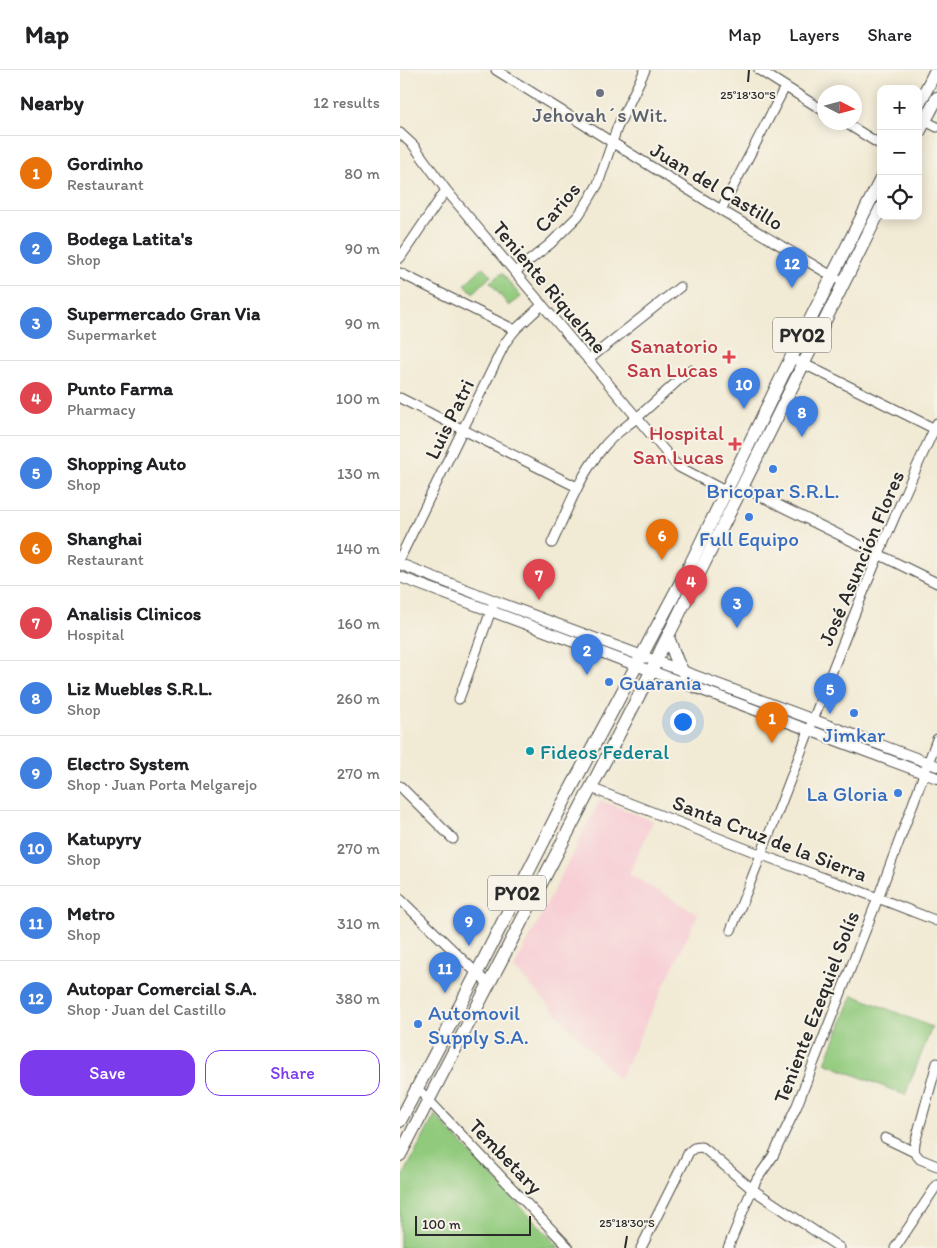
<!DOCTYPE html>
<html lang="en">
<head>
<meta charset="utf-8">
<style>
	:root { --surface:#fff; --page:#f6f6f6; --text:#202124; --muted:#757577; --line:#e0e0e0; --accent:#7c3aed }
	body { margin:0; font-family:Itim,sans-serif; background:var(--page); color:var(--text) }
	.controls { position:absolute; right:15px; top:15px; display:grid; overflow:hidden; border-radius:10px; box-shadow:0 2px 12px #0003 }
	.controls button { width:45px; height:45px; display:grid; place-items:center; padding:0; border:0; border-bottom:1px solid var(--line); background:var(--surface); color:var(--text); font:25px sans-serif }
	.compass { position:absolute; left:417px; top:15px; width:45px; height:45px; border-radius:50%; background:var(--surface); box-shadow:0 2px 12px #0003; rotate:96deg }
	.scale { position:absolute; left:15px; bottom:12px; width:116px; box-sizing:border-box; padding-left:5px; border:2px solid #2b2b2b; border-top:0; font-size:14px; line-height:18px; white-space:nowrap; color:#2b2b2b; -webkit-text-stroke:4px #f7f3e8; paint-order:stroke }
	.you { position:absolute; left:282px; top:651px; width:18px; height:18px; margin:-12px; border:4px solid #fff; border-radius:50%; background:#1a73e8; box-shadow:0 0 0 8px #1a73e833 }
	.badge { display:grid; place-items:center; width:32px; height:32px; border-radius:50%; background:var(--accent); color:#fff; font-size:16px; font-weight:700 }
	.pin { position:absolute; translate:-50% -41px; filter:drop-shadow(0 1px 2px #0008) }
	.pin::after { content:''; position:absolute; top:26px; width:18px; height:15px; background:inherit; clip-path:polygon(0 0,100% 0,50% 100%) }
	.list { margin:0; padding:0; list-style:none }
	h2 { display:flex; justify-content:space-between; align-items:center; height:65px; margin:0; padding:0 20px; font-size:21px }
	h2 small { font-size:16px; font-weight:400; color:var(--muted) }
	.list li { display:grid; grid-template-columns:32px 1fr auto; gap:15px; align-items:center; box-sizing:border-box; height:75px; padding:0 20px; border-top:1px solid var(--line) }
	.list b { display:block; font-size:19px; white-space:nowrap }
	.list p { margin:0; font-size:16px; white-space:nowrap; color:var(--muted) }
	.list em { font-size:16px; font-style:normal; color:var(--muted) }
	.actions { display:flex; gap:10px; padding:15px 20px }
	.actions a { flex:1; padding:11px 0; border:1px solid var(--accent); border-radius:15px; text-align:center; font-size:18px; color:var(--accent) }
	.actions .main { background:var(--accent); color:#fff }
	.icon { flex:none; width:28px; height:28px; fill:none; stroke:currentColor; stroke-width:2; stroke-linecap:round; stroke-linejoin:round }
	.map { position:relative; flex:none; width:537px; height:1178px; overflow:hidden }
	header { display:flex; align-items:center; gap:30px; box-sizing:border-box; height:70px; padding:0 25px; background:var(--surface); border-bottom:1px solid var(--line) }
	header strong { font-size:24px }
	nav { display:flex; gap:28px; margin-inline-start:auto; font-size:18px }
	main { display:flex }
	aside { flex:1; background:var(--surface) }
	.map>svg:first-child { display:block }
	.built { fill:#f7cfd5 }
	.green { fill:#91ca7d; stroke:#5e7a54 }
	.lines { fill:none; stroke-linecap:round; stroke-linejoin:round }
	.minor-casing { stroke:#494844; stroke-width:11 }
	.major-casing { stroke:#494844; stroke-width:12 }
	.highway-casing { stroke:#494844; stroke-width:14 }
	.minor { stroke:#fff; stroke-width:9 }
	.major { stroke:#fff; stroke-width:10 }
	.highway { stroke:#fff; stroke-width:12 }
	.ticks { fill:none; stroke:#2b2b2b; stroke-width:2 }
	.worship-dot { fill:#6b7280; stroke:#f7f3e8; stroke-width:2 }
	.health-dot { fill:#e0444e; stroke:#f7f3e8; stroke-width:2 }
	.shop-dot { fill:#3f7fe0; stroke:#f7f3e8; stroke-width:2 }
	.culture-dot { fill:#0f9aa8; stroke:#f7f3e8; stroke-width:2 }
	.labels { text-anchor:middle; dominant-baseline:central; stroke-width:4; stroke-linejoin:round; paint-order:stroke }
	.shield { fill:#f7f3e8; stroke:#686764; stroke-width:1 }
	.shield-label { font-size:20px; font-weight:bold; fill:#2b2b2b }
	.worship-label { font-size:21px; fill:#5b616d; stroke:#f7f3e8 }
	.street-label { font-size:21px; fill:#2b2b2b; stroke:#f7f3e8 }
	.health-label { font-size:21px; fill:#be3a42; stroke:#f7f3e8; text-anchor:end }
	.shop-label { font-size:21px; fill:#366cbe; stroke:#f7f3e8 }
	.culture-label { font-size:21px; fill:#0d838f; stroke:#f7f3e8; text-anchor:start }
	.ticks-label { font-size:12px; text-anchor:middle; fill:#2b2b2b; stroke:#f7f3e8; stroke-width:4; stroke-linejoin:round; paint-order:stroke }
</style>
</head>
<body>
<header>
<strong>Map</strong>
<nav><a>Map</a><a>Layers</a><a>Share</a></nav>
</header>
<main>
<aside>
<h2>Nearby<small>12 results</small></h2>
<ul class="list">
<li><span class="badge" style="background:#e8710a">1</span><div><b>Gordinho</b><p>Restaurant</p></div><em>80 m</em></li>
<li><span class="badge" style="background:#3f7fe0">2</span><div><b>Bodega Latita's</b><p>Shop</p></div><em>90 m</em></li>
<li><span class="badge" style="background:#3f7fe0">3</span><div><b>Supermercado Gran Via</b><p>Supermarket</p></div><em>90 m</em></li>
<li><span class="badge" style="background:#e0444e">4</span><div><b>Punto Farma</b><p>Pharmacy</p></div><em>100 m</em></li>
<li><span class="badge" style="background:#3f7fe0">5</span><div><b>Shopping Auto</b><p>Shop</p></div><em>130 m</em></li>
<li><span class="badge" style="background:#e8710a">6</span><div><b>Shanghai</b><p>Restaurant</p></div><em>140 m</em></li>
<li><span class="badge" style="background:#e0444e">7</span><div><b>Analisis Clinicos</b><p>Hospital</p></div><em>160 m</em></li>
<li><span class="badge" style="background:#3f7fe0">8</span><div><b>Liz Muebles S.R.L.</b><p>Shop</p></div><em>260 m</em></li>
<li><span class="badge" style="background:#3f7fe0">9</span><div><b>Electro System</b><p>Shop · Juan Porta Melgarejo</p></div><em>270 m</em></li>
<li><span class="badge" style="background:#3f7fe0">10</span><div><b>Katupyry</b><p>Shop</p></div><em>270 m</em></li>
<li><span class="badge" style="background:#3f7fe0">11</span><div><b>Metro</b><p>Shop</p></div><em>310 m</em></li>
<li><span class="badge" style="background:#3f7fe0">12</span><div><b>Autopar Comercial S.A.</b><p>Shop · Juan del Castillo</p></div><em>380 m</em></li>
</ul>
<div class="actions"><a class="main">Save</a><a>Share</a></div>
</aside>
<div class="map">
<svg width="537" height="1178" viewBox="0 0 537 1178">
	<rect width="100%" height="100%" fill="#f7f3e8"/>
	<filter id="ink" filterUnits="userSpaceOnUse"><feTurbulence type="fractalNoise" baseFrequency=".02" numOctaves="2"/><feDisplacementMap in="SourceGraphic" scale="10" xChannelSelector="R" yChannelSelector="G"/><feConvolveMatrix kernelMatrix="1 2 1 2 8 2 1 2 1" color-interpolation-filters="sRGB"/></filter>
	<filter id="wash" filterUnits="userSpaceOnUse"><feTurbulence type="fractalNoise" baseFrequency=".0096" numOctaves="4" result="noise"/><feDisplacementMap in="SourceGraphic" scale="20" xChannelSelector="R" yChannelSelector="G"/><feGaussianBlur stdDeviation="1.12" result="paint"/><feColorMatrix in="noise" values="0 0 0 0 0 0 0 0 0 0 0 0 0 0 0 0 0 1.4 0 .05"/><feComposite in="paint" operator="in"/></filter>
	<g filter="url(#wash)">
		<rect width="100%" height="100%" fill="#f1ead4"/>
		<path class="built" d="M200,730l53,21 -24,53 69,40 -79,166 -105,-112z"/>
		<g class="green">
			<path d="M83,197l8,9 -18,17 -8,-9z"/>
			<path d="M102,203l19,24 -12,9 -19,-24z"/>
			<path d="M453,925l79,32 -27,68 -80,-32z"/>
			<path d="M35,1045l125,133h-160v-66z"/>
		</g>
	</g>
	<g filter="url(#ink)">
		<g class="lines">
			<defs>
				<g id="minor">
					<path d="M96,0l225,140 116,69"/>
					<path d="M359,0l65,41"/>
					<path d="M525,51l12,6"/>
					<path d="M444,52l37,23"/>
					<path d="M0,63l14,13 32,44 228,272 5,5 46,24"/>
					<path d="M321,140l64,-123"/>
					<path d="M0,188l46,-68"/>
					<path d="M115,202l35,-28 28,-28 10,-15 10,-17 19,-56 28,-58"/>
					<path d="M0,203l115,57"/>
					<path d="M188,290l92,-73"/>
					<path d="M398,291l139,69"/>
					<path d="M0,328l177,89"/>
					<path d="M342,417l195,96"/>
					<path d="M152,473c15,-32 27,-66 50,-94 10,-14 24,-22 37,-33 17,-15 34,-31 51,-46"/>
					<path d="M0,488l105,-215 10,-13 27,-25"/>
					<path d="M59,629l34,-94"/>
					<path d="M0,716l53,53"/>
					<path d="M191,718l171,67 116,43 59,23"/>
					<path d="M0,829l89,86"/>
					<path d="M331,860c51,-124 96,-252 148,-376 18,-44 38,-88 58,-131"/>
					<path d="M17,1018l152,160"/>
					<path d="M485,1068l29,14 6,7 17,7"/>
					<path d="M514,1082l1,-9 22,-80"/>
					<path d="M241,1178l48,-96 5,-4 7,-1 4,2 47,40 88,59"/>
					<path d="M328,1178l24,-59 5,-10 16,-23 23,-48 82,-210 59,-159"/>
					<path d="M495,1178l42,-63"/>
				</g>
				<g id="major">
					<path d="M0,494l95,37 442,165"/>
					<path d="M0,507l537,201"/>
				</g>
				<g id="highway">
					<path d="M518,36l18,-36"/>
					<path d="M518,64l19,-36"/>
					<path d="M268,567l9,24 6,11"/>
					<path d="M0,1051l77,-148 83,-164 131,-246 100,-205 90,-179"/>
					<path d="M0,1085l251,-483 10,-22 220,-442"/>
				</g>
			</defs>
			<use href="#minor" class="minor-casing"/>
			<use href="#major" class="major-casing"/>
			<use href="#highway" class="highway-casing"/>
			<use href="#minor" class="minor"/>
			<use href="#major" class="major"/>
			<use href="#highway" class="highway"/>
		</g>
	</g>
	<path class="ticks" d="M348,12l1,-12M225,1178l2,-12"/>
	<circle class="worship-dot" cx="200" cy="23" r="5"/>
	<g class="health-dot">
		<path d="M326.5 279.5h5v5h5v5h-5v5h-5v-5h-5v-5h5z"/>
		<path d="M332.5 366.5h5v5h5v5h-5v5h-5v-5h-5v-5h5z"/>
	</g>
	<g class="shop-dot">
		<circle cx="373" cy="399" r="5"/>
		<circle cx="349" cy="447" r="5"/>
		<circle cx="209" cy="612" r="5"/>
		<circle cx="454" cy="643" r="5"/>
		<circle cx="498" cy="723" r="5"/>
		<circle cx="18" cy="954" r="5"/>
	</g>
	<circle class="culture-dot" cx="130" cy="681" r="5"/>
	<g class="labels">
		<g class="shield">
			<rect x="373" y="247.5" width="58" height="35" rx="4"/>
			<rect x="88" y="805.5" width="58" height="35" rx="4"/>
		</g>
		<g class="shield-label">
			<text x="402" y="265">PY02</text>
			<text x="117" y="823">PY02</text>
		</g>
		<g class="worship-label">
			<text x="200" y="44">Jehovah´s Wit.</text>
		</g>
		<g class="street-label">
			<text transform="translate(317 116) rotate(31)">Juan del Castillo</text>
			<text transform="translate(157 137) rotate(-50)">Carios</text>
			<text transform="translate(150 217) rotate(50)">Teniente Riquelme</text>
			<text transform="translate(49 349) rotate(-64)">Luis Patri</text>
			<text transform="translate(461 488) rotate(-67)">José Asunción Flores</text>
			<text transform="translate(370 768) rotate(21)">Santa Cruz de la Sierra</text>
			<text transform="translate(416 937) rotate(-69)">Teniente Ezequiel Solís</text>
			<text transform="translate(106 1086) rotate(46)">Tembetary</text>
		</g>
		<g class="health-label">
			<text x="318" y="275">Sanatorio<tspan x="318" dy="24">San Lucas</tspan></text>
			<text x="324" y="362">Hospital<tspan x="324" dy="24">San Lucas</tspan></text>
		</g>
		<g class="shop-label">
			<text x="373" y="420">Bricopar S.R.L.</text>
			<text x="349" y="468">Full Equipo</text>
			<text x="219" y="612" text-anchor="start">Guarania</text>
			<text x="454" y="664">Jimkar</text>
			<text x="488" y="723" text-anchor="end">La Gloria</text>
			<text x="28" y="942" text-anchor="start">Automovil<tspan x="28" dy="24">Supply S.A.</tspan></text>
		</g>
		<g class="culture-label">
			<text x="140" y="681">Fideos Federal</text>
		</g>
	</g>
	<g class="ticks-label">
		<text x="348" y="29">25°18'30"S</text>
		<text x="227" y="1157">25°18'30"S</text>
	</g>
</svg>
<div class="controls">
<button>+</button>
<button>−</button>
<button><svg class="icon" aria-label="locate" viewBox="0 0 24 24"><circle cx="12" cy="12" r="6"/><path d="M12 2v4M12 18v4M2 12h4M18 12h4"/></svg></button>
</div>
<svg class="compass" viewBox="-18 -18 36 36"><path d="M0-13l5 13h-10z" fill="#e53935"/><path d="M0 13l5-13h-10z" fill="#757577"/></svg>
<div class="scale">100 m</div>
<div class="you"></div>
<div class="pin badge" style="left:372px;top:673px;background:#e8710a">1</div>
<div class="pin badge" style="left:187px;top:605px;background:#3f7fe0">2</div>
<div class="pin badge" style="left:337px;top:558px;background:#3f7fe0">3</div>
<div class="pin badge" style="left:291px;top:536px;background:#e0444e">4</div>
<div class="pin badge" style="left:430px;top:644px;background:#3f7fe0">5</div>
<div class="pin badge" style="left:262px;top:490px;background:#e8710a">6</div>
<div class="pin badge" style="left:139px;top:530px;background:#e0444e">7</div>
<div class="pin badge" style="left:402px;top:367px;background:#3f7fe0">8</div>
<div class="pin badge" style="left:69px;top:876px;background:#3f7fe0">9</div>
<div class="pin badge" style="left:344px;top:339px;background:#3f7fe0">10</div>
<div class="pin badge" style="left:45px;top:923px;background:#3f7fe0">11</div>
<div class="pin badge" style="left:392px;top:218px;background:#3f7fe0">12</div>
</div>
</main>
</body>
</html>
